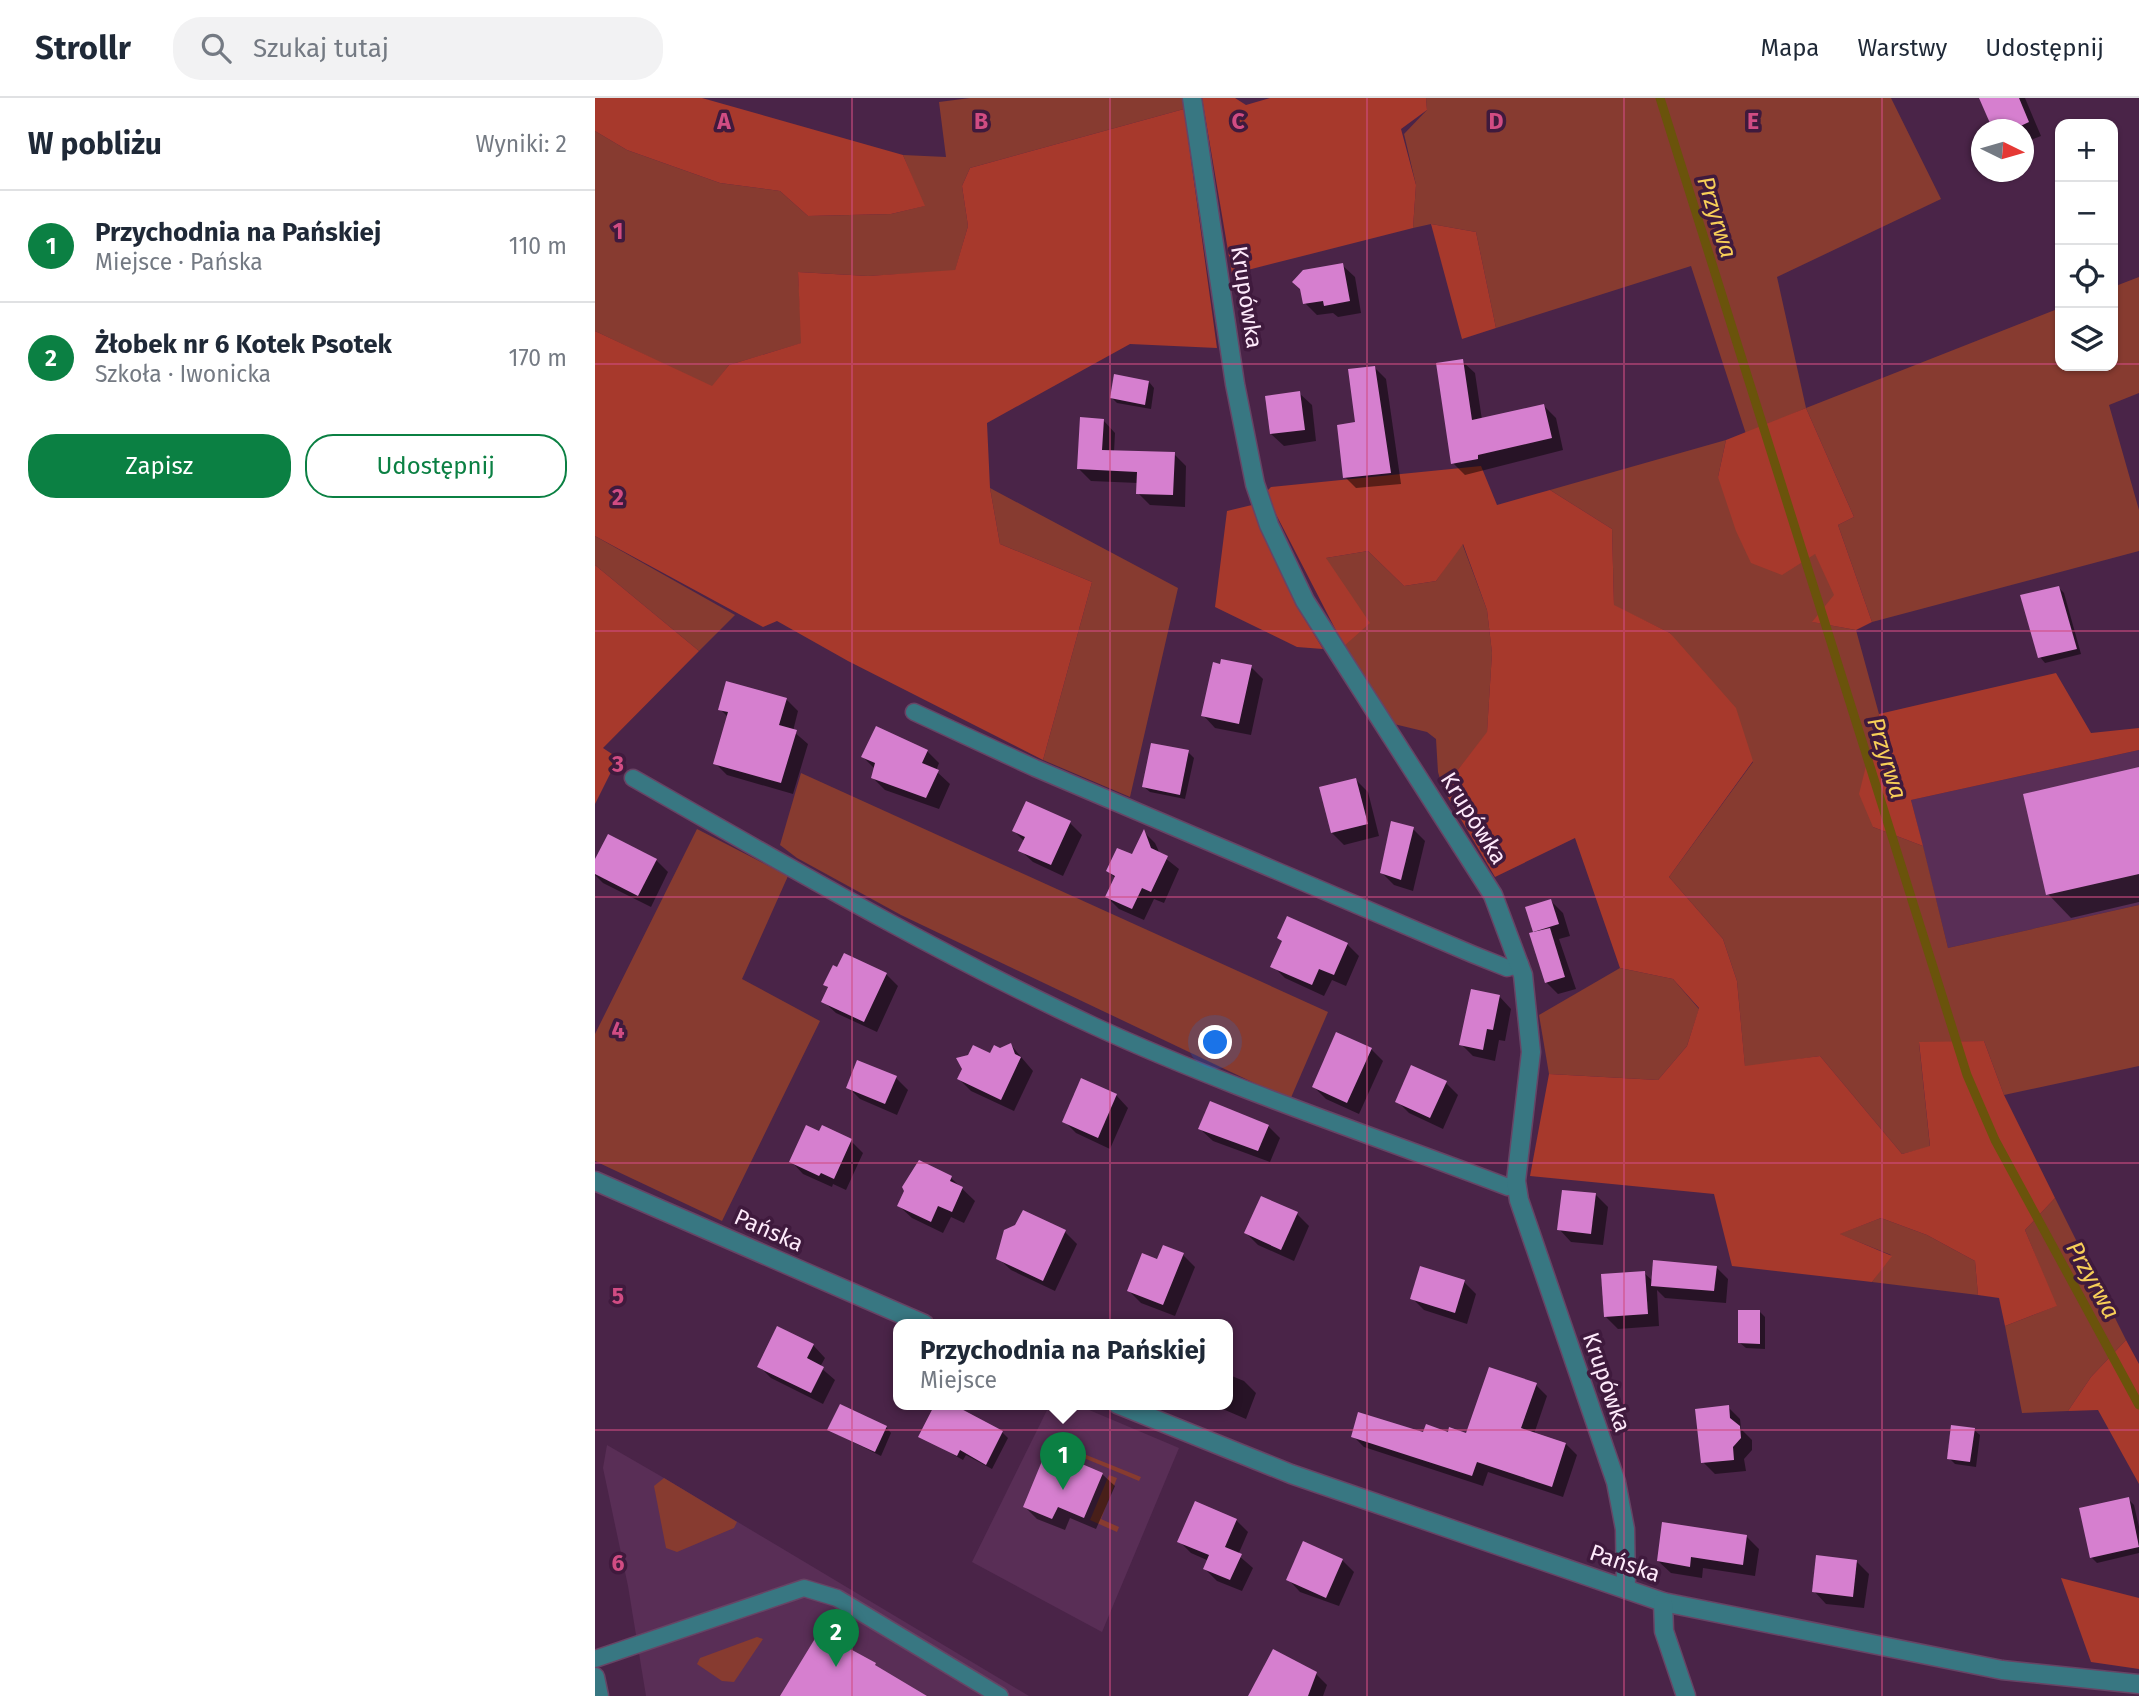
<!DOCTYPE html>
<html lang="pl">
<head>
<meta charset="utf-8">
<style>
	:root { --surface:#fff; --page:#f2f2f3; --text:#1f2937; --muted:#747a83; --line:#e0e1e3; --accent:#0b8043 }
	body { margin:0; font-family:"Fira Sans",sans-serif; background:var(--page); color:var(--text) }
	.controls { position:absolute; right:21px; top:21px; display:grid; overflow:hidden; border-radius:14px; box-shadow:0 2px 5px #0004 }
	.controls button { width:63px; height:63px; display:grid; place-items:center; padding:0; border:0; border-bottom:2px solid var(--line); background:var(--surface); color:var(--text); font:35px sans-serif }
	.compass { position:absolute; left:1376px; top:21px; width:63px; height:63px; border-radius:50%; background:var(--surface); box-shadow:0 2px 5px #0004; rotate:95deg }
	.you { position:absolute; left:621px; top:945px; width:24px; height:24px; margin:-18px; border:5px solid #fff; border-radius:50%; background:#1a73e8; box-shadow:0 0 0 10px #1a73e833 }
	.badge { display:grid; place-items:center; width:46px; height:46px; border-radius:50%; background:var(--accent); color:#fff; font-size:23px; font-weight:700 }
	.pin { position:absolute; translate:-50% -58px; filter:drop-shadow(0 2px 4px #0008) }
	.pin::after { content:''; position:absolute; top:37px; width:24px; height:21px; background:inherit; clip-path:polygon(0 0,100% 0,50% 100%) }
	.popup { position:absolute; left:298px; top:1221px; width:340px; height:91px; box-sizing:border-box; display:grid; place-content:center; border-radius:14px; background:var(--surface); filter:drop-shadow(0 2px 5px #0005); font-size:23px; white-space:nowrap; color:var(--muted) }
	.popup b { font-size:26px; color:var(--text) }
	.popup::after { content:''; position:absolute; left:50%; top:100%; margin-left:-14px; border:14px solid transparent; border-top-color:var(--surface) }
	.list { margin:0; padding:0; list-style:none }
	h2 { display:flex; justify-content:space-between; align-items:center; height:91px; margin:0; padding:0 28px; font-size:30px }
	h2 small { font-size:23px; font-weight:400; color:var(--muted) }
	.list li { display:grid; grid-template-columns:46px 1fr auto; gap:21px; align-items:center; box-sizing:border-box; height:112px; padding:0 28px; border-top:2px solid var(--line) }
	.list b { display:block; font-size:26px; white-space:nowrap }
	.list p { margin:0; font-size:23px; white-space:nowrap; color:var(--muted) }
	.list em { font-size:23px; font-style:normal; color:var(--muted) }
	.actions { display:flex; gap:14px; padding:21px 28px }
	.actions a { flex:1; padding:16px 0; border:2px solid var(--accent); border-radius:28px; text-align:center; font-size:24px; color:var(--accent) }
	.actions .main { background:var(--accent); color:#fff }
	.icon { flex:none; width:38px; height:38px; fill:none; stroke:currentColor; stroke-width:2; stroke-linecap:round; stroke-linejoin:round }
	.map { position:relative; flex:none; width:1544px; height:1598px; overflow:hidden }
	header { display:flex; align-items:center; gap:42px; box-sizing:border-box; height:98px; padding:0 35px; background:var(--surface); border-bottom:2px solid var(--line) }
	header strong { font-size:33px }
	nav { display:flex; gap:38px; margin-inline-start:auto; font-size:24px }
	.search { width:490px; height:63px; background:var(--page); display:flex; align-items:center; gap:18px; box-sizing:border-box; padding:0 24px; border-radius:28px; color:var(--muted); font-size:26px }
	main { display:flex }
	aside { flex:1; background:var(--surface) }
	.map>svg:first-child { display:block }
	.built { fill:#592e56 }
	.green { fill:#873b30 }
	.forest { fill:#a7392c }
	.shadow { fill:#0007 }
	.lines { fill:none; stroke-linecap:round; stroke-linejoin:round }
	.stream { stroke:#6a530b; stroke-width:9 }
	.building { fill:#d67fcf }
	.service-casing { stroke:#674465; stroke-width:19 }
	.minor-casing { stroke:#674465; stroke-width:21 }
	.service { stroke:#387782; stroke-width:16 }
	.minor { stroke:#387782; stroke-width:18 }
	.grid { fill:none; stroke:#d14c83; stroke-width:2; stroke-opacity:0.55 }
	.labels { text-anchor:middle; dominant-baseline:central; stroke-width:7; stroke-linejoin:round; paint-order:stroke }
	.street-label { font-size:23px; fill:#feeafb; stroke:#3f1a3d }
	.water-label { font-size:24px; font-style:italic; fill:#f7ce58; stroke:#3f1a3d }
	.grid-label { font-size:23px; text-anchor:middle; font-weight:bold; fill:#d14c83; stroke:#3f1a3d; stroke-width:7; stroke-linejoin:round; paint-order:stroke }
</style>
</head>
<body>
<header>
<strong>Strollr</strong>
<div class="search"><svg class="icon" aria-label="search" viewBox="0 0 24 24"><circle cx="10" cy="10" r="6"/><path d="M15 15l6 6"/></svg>Szukaj tutaj</div>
<nav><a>Mapa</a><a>Warstwy</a><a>Udostępnij</a></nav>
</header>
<main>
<aside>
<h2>W pobliżu<small>Wyniki: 2</small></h2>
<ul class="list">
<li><span class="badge">1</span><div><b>Przychodnia na Pańskiej</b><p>Miejsce · Pańska</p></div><em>110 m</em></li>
<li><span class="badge">2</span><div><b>Żłobek nr 6 Kotek Psotek</b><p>Szkoła · Iwonicka</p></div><em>170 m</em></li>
</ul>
<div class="actions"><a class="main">Zapisz</a><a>Udostępnij</a></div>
</aside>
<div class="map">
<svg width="1544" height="1598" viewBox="0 0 1544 1598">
	<rect width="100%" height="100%" fill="#4a2448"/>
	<g class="built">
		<path d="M1544,652v155l-191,43 -37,-148z"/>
		<path d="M455,1306h25l104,44 -77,184 -130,-70z"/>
		<path d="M12,1347l57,33 365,218h-383l-18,-110 -25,-118z"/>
	</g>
	<g class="green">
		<path d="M375,0h212l2,11 -214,59 -8,18 6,40 -13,45 -87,5 -70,-4 4,71 -73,22 -17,22 -117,-56v-200l32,19 93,33 60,8 28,25 83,-2 33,-8 -21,-51 43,2 -7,-55z"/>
		<path d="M831,0h465l50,101 -164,78 29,131 254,-100v58h53v-79l26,-10v116l-30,12 30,105v41l-267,71 -34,-97 16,-8 -48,-109 -60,26 -55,-168 -195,62 -20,-96 -45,-8 -18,4 3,-43 -12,-51 23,-24z"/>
		<path d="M1131,342l-8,37 97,76 20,42 -22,27 43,8 23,84 -5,25 -1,88 50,19 25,102 191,-43v161l-135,29 -20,-54 -65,2 11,104 -28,7 -82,-98 -75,11 -8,-86 -14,-42 -54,-62 84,-115 -83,-129 -56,-27 -2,-77 -62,-39z"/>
		<path d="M395,390l188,100 -48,209 -87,-37 49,-178 -92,-38z"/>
		<path d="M0,438l140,79 -36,36 -104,-86z"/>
		<path d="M867,445l25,67 5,43 -5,80 -44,56 -5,-17 -2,-33 -9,-7 -33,-8 -50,-78 -18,-88 42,-7 36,35 32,-5z"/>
		<path d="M206,675l527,239 -38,88 -389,-185 -104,-57 -17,-13z"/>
		<path d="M102,731l91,47 -46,103 78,42 -98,200 -127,-60v-127z"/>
		<path d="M1025,870l53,11 26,30 -12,37 -29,34 -109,-6 -10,-59z"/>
		<path d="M1460,1100l71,142 -35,37 -23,34 -46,2 -17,-87 51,-20 -31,-76z"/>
		<path d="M1286,1120l46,17 48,26 3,34 -106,-13 19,-27 -52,-21z"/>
		<path d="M474,1350l72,29 -2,4 -72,-30z"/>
		<path d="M514,1377l8,3 -16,41 18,8 -2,5 -27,-12z"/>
		<path d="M69,1380l73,44 -3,6 -57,24 -11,-4 -12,-62z"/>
		<path d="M162,1539l6,2 -29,43 -12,-1 -25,-17 3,-6z"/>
	</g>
	<g class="forest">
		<path d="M0,0h107l201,57 22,51 -34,8 -83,2 -28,-25 -60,-8 -93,-33 -32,-19z"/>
		<path d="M607,0h33l11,7 24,-7h156l1,12 -26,19 15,56 -3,43 -181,46z"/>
		<path d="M589,11l33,239 -87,-4 -143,79 3,65 10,56 92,38 -49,178 -195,-99 -71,-40 -14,6 -168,-91v-205l117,55 17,-21 72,-22 -3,-71 70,4 87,-6 13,-44 -6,-40 8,-18z"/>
		<path d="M836,126l45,8 20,96 -34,11z"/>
		<path d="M1211,310l48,109 -16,8 34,97 -16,8 -44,-8 22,-27 -19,-41 -33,21 -31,-12 -15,-32 -18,-54 8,-37z"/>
		<path d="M886,368l16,39 53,-15 62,39 2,76 56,28 66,75 17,53 -84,116 54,62 14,42 8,85 75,-10 82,98 28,-8 -11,-104 65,-1 20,54 51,103 -30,32 32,76 -52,20 -6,-28 -21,-3 -3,-34 -48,-26 -46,-17 -41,16 52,22 -20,26 -140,-16 -18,-72 -184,-18 19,-102 109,6 29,-34 12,-38 -26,-29 -53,-11 -45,-130 -80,39 -52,-88 44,-57 5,-79 -5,-43 -24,-66 -27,37 -32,5 -36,-35 -42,7 44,65 -26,23 -79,-153 6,-6z"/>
		<path d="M657,407l44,100 27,44 -26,-2 -82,-40 12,-96z"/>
		<path d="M0,467l104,86 -96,97 15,10 -23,46z"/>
		<path d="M1461,575l35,60 48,-5v22l-228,50 12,46 -50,-19 -14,-33 20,-80z"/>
		<path d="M1531,1242l13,24v120l-41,-74 -30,1 23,-34z"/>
		<path d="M1466,1480l78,20v71l-48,-7z"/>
	</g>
	<g class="shadow">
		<path d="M1386,0h44l16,38 -18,7v-13h-28z"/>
		<path d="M747,167l13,12 6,36 -23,4 -5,-4 -16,2 -12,-12z"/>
		<path d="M867,263l13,12 7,47 62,-14 12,12 7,32 -98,25 -12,-12z"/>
		<path d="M780,270l11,11 15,105 -45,4 -11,-11z"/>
		<path d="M554,284l5,6 -3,21 -34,-6 -5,-5z"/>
		<path d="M704,295l13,12 4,36 -32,5 -13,-12z"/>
		<path d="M508,322l12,13 -1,19 60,2 12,12 -1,41 -35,-2 -12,-12v-10l-47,-2 -12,-12z"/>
		<path d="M1463,489l6,6 17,61 -36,9 -5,-6z"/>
		<path d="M656,569l12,12 -12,56 -36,-7 -12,-13z"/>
		<path d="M191,601l12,12 -5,20 15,13 -15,50 -66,-19 -12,-12 13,-46 -8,-8z"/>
		<path d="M332,653l12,12 -3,8 14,13 -11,25 -54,-19 -12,-12 2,-9 -12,-12z"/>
		<path d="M593,654l6,6 -9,41 -35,-7 -6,-5z"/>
		<path d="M1544,671v133l-68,16 -23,-24z"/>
		<path d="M761,682l12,12 11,44 -35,9 -12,-12z"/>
		<path d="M475,725l12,12 -19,41 -30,-14 -13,-12 5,-8 -11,-11z"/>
		<path d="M818,731l12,12 -12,50 -19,-6 -12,-12z"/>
		<path d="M549,734l11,11 5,11 19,15 -15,34 -10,-4 -10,21 -25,-11 -12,-12 9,-18 -8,-8 24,-14z"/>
		<path d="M61,762l12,12 -17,35 -48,-24 -8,-8v-12z"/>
		<path d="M956,803l12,12 7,23 -11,3 17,50 -18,5 -12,-12 -12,-51z"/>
		<path d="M752,846l12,12 -13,30 -14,-6 -8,16 -39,-18 -12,-12z"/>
		<path d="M291,876l12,12 -21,46 -41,-19 -13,-12 6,-12 -4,-4z"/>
		<path d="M904,898l12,13 -6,32 -6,-1 -4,21 -22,-5 -12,-12z"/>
		<path d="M416,947l22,26 -19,40 -43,-20 -12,-12 32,-24z"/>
		<path d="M776,951l12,12 -24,53 -33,-15 -12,-12z"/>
		<path d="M301,980l12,12 -11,25 -37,-16 -12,-12z"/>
		<path d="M851,985l12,12 -15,34 -34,-16 -12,-12z"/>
		<path d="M521,997l12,13 -18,41 -34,-16 -12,-12z"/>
		<path d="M673,1028l12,12 -10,24 -57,-21 -13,-12z"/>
		<path d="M225,1035l31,8 12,12 -17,37 -13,-6 -1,3 -29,-13 -12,-13z"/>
		<path d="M324,1065l32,15 24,23 -11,22 -13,-6 -8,16 -31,-15 -13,-12z"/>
		<path d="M1001,1097l12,12 -5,38 -32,-3 -12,-13z"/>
		<path d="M702,1116l12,12 -15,35 -36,-16 -12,-12z"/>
		<path d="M470,1134l12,12 -22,47 -44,-21 -13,-12z"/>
		<path d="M588,1157l12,12 -20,49 -34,-13 -12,-12 29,-30z"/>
		<path d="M1121,1169l12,12 -2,24 -61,-5 -8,-8 2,36 -41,3 -12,-12 38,-44 9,8z"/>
		<path d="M869,1184l12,12 -9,30 -43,-14 -12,-12z"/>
		<path d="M1164,1213l6,6v32l-19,-1 -6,-5z"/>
		<path d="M218,1247l12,13 -5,9 15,13 -12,24 -52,-26 -12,-12z"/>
		<path d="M632,1276l17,7 12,12 -10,26 -35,-15h16z"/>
		<path d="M941,1287l11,11 -13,38 32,10 11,11 -14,42 -75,-25 -5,14 -119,-39 -11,-11h114z"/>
		<path d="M1133,1309l12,12 1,10 11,11v10l-8,9 2,12 -31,3 -12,-12z"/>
		<path d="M291,1329l5,6 -10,23 -52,-26z"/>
		<path d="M1379,1332l6,5 -4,32 -21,-3 -6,-6z"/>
		<path d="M407,1334l6,6 -16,31 -26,-14 -3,5 -43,-24z"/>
		<path d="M453,1353l54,23 13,12 -19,43 -26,-11 -5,12 -28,-11 -12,-12z"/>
		<path d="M1533,1401l6,6 5,22v26l-42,10 -6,-6z"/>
		<path d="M641,1422l12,12 -10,23 15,13 -11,23 -25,-10 -12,-12 4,-8 -18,-8 -12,-12z"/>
		<path d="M1152,1439l12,12 -4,27 -52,-8 -1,10 -31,-5 -13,-12z"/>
		<path d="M747,1462l12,12 -15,34 -39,-14 -12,-13z"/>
		<path d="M1262,1464l12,12 -5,34 -38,-4 -12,-13z"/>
		<path d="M720,1575l12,12 -4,11h-73z"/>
	</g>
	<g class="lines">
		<path class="stream" d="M1065,0l307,977 28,65 144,265"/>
	</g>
	<g class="building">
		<path d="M1384,0h40l10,24 -17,8h-19z"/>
		<path d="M748,165l7,38 -26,5 -1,-5 -20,3 -3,-15 -8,-7 11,-12z"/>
		<path d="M868,261l9,61 72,-16 8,34 -74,17v4l-27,5 -15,-101z"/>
		<path d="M780,268l16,107 -48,5 -6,-53 18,-3 -7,-53z"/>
		<path d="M519,276l35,7 -4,24 -35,-7z"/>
		<path d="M705,293l5,39 -35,4 -5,-38z"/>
		<path d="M485,319l24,2 -2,31 73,2 -2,43 -37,-1 1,-22 -60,-3z"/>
		<path d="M1464,488l18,63 -39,9 -18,-63z"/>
		<path d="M626,561l31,6 -13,59 -38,-8 12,-54 7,2z"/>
		<path d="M131,583l61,17 -8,27 18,5 -16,53 -68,-19 15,-52 -10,-2z"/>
		<path d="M281,628l52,24 -6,13 17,7 -13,28 -55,-20 4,-15 -14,-6z"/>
		<path d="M556,645l38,7 -9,45 -38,-8z"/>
		<path d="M1544,669v107l-93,21 -23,-101z"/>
		<path d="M761,680l12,46 -37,9 -12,-46z"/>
		<path d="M431,703l45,20 -20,44 -33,-14 7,-14 -13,-6z"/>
		<path d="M796,723l23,6 -13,53 -21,-7z"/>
		<path d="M549,731l7,19 17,8 -17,36 -9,-4 -10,21 -27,-12 10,-21 -9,-5 11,-23 15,6z"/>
		<path d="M13,736l49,25 -19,37 -43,-22v-15z"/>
		<path d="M956,801l8,25 -26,8 -8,-25z"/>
		<path d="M692,818l61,27 -14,32 -15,-6 -7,16 -42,-18 12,-26 -5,-3z"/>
		<path d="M955,830l15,49 -20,6 -16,-50z"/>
		<path d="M249,855l43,20 -23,49 -43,-20 7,-15 -5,-2 10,-20 4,2z"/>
		<path d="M876,891l29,6 -7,35 -6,-1 -4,21 -24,-5z"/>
		<path d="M741,934l36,16 -25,55 -35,-16z"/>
		<path d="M416,945l4,11 6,3 -20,43 -44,-21 5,-10 -6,-11 12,-3 5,-10 17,8 4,-8 6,3z"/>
		<path d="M262,962l40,16 -12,28 -39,-16z"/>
		<path d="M816,967l36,16 -17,37 -35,-16z"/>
		<path d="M486,980l36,16 -19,44 -36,-16z"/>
		<path d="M615,1003l59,24 -11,26 -60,-22z"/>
		<path d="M211,1027l13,6 3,-6 30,14 -18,40 -13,-6 -2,3 -30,-14z"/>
		<path d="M324,1062l33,16 -2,5 13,6 -11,25 -14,-6 -7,16 -34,-16 7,-15 -2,-4z"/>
		<path d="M967,1092l34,3 -5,41 -34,-4z"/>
		<path d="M666,1098l37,16 -17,38 -37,-17z"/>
		<path d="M428,1112l43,20 -23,51 -47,-22 8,-29 11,-5z"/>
		<path d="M568,1147l21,8 -21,52 -36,-14 15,-38 15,6z"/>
		<path d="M1058,1162l64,6 -3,25 -63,-5z"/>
		<path d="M825,1168l45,14 -10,33 -45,-14z"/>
		<path d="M1050,1173l3,43 -44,3 -3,-43z"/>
		<path d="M1143,1212h22v34l-22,-1z"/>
		<path d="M182,1228l37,18 -7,14 17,9 -13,26 -54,-26z"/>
		<path d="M894,1269l48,16 -16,45 45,15 -14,44 -75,-25 -5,14 -121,-39 7,-25 65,20 3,-8 22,8 1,-5 17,6z"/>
		<path d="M245,1306l47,22 -12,26 -48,-22z"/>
		<path d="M340,1306h17l51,27 -17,34 -26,-15 -3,6 -39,-19z"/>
		<path d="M1134,1307l1,13 10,8 1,12 -8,9 1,13 -33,3 -6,-54z"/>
		<path d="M1356,1327l24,3 -5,34 -23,-3z"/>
		<path d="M452,1351l56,24 -19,45 -26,-11 -6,12 -29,-12z"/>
		<path d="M1534,1399l10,50 -49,11 -11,-50z"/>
		<path d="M600,1403l42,18 -12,28 17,7 -12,26 -27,-11 6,-14 -32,-13z"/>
		<path d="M1067,1424l85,13 -4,30 -52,-8 -1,10 -33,-6z"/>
		<path d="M708,1443l40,18 -17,39 -40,-18z"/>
		<path d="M1221,1457l41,5 -4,37 -41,-5z"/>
		<path d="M224,1534l57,31 -1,2 52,31h-147z"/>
		<path d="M678,1551l44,23 -9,24h-60z"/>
	</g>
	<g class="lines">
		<defs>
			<g id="service">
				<path d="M319,614l121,56 437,186 35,14 13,-4"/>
				<path d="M38,680c151,86 303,175 461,248 135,62 275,108 414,161l9,-1"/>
				<path d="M0,1561l209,-71 33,10 163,98"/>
			</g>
			<g id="minor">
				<path d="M597,0l43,286 20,100 14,41 36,76 188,294 30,80 8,77 -15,129 3,19 97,282 9,47 1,60"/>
				<path d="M0,1083l329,143"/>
				<path d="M522,1306l174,70 372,128 339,68 137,14"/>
				<path d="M1068,1504l1,29 22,65"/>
				<path d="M0,1579l4,19"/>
			</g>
		</defs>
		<use href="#service" class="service-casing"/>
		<use href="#minor" class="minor-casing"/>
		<use href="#service" class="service"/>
		<use href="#minor" class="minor"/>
	</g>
	<path class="grid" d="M257,0v1598M515,0v1598M772,0v1598M1029,0v1598M1287,0v1598M0,266h1465M1518,266h26M0,533h1544M0,799h1544M0,1065h1544M0,1332h1544"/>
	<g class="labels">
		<g class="street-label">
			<text transform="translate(652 199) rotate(81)">Krupówka</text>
			<text transform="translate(879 720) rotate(58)">Krupówka</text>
			<text transform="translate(174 1132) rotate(24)">Pańska</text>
			<text transform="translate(1012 1284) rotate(71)">Krupówka</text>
			<text transform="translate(1030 1465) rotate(19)">Pańska</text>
		</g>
		<g class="water-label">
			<text transform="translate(1122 119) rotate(73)">Przyrwa</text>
			<text transform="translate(1292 660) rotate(73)">Przyrwa</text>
			<text transform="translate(1498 1182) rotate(61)">Przyrwa</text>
		</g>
	</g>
	<g class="grid-label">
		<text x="129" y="31">A</text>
		<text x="386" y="31">B</text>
		<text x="643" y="31">C</text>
		<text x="901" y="31">D</text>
		<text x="1158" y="31">E</text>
		<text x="23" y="141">1</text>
		<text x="23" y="407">2</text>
		<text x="23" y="674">3</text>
		<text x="23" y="940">4</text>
		<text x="23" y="1206">5</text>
		<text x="23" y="1473">6</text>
	</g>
</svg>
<div class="controls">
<button>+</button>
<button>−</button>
<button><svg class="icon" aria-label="locate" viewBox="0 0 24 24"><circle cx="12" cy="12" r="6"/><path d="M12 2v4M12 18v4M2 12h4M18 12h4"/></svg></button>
<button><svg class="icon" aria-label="layers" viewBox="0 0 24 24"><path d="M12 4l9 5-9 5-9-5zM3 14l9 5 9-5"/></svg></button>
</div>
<svg class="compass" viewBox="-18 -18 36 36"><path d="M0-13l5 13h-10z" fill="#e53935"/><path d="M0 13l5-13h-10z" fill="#747a83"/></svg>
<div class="you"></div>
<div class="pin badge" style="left:468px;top:1392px">1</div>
<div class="popup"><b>Przychodnia na Pańskiej</b>Miejsce</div>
<div class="pin badge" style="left:241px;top:1569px">2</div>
</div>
</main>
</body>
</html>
